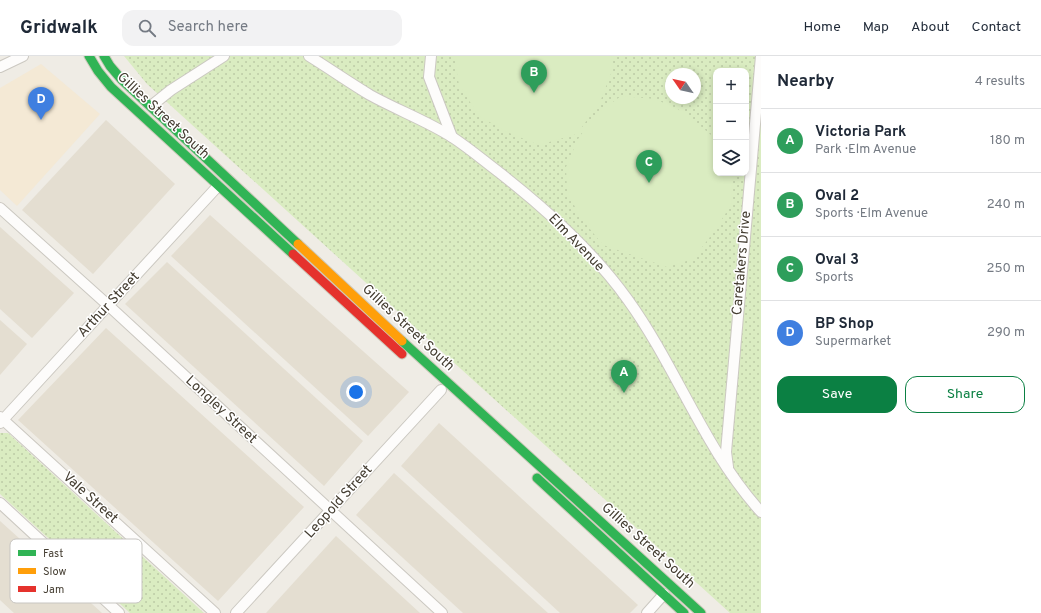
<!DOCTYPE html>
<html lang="en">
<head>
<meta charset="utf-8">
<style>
	:root { --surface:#fff; --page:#f2f2f3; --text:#1f2937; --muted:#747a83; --line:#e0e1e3; --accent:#0b8043 }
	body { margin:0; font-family:Overpass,sans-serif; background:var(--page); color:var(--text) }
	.controls { position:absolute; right:12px; top:12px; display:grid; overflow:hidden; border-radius:8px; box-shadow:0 2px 6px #0003 }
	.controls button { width:36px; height:36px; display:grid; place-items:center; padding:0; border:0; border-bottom:1px solid var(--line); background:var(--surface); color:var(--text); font:20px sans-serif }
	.compass { position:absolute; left:665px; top:12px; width:36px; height:36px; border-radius:50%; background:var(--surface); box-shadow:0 2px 6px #0003; rotate:304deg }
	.you { position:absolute; left:356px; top:336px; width:14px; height:14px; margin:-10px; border:3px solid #fff; border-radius:50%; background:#1a73e8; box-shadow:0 0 0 6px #1a73e833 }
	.badge { display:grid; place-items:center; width:26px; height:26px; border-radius:50%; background:var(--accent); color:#fff; font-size:13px; font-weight:700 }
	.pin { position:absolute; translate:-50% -33px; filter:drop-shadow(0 1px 2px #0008) }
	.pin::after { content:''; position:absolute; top:21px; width:14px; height:12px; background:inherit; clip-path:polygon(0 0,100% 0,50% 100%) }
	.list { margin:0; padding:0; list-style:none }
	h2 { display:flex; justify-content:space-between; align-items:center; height:52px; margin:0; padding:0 16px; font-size:17px }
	h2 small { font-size:13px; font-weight:400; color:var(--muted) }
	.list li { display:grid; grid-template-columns:26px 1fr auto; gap:12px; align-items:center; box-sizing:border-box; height:64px; padding:0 16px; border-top:1px solid var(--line) }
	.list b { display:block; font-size:15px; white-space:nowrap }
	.list p { margin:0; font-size:13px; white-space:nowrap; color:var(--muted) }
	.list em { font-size:13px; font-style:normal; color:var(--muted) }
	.actions { display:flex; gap:8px; padding:12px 16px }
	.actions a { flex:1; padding:9px 0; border:1px solid var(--accent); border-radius:12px; text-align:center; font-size:14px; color:var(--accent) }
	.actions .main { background:var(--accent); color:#fff }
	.icon { flex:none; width:22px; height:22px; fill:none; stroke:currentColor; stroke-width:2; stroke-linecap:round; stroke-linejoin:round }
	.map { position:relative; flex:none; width:761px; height:557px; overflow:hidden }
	header { display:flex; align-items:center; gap:24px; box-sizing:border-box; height:56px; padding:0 20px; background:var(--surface); border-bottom:1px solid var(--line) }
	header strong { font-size:19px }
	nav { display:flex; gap:22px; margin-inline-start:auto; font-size:14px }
	.search { width:280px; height:36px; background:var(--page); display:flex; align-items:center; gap:10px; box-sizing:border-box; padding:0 14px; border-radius:12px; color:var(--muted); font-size:15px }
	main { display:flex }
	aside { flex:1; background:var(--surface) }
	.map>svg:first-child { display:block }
	.residential { fill:#e4ded1 }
	.commercial { fill:#f4e9d5 }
	.park { fill:url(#park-dots); fill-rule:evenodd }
	.garden { fill:#daecc1 }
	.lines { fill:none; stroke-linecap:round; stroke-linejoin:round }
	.street-casing { stroke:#cbc8c1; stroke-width:12 }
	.fast-casing { stroke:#cecabb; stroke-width:11 }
	.slow-casing { stroke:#cecabb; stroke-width:11 }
	.jam-casing { stroke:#cecabb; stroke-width:11 }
	.street { stroke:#fdfcfb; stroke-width:10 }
	.fast { stroke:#30b455; stroke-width:9 }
	.slow { stroke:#ff9f0a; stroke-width:9 }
	.jam { stroke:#e5322d; stroke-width:9 }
	.labels { text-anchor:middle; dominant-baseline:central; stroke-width:3; stroke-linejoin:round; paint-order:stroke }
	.street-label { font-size:14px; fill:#443d31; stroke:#fff }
	.key { fill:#fff; stroke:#c7c5c1; stroke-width:1 }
	.key-label { font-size:11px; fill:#443d31 }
</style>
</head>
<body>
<header>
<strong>Gridwalk</strong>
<div class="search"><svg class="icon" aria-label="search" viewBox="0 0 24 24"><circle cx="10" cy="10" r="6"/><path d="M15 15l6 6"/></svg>Search here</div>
<nav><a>Home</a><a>Map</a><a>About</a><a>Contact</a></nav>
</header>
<main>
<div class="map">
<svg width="761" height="557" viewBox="0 0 761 557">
	<defs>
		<pattern id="park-dots" width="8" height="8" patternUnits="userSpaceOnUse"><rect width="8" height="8" fill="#daecc1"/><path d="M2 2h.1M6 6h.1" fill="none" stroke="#bccba6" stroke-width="1.8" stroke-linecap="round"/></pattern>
	</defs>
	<rect width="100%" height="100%" fill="#efece5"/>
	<g class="residential">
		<path d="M106,64l69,64 -82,90 -71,-64z"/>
		<path d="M210,159l199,177 -41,44 -197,-180z"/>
		<path d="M0,171l74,66 -42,45 -32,-29z"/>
		<path d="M167,206l196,179 -39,45 -199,-182z"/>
		<path d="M0,264l27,24 -27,31z"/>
		<path d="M106,272l198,179 -86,94 -200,-181z"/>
		<path d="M439,367l199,182 -8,8h-70l-159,-147z"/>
		<path d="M394,417l154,140h-85l-107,-98z"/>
		<path d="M0,465l102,92h-88l-14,-13z"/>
		<path d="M336,480l84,77h-154z"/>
	</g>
	<path class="commercial" d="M41,8l59,50 -83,92 -17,-16v-102z"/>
	<g class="park">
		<path d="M124,0h637v557h-31l-583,-529zM716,15h30v102h-30zM671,18h24v24h-24z"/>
		<path d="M0,377h8l196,180h-74l-130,-119z"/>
	</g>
	<g class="garden">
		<path d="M454,0h157l3,10 -14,36 -23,32 -38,11 -32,-13 -28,-16 -20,-31z"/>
		<path d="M621,40l34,3 29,13 27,23 5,9v29h16l1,2 -2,30 -18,28 -20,26 -26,8 -64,-22 -23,-28 -13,-26 -1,-24 12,-28 16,-23z"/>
	</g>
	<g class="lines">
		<defs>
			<g id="street">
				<path d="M309,0c21,13 41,27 61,39 27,15 57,26 82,42 17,11 32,24 48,36 47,37 93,78 128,127 49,68 76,149 133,212"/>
				<path d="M431,0l-2,21 23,60"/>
				<path d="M0,11l23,-11"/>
				<path d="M151,50l20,-16 53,-34"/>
				<path d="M0,152l109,98 333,307"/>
				<path d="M0,361l215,196"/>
				<path d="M0,367l218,-237"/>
				<path d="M728,411l-2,-15 35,-396"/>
				<path d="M0,447l119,110"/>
				<path d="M236,557l205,-223"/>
				<path d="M647,557l17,-19"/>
			</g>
			<g id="fast">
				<path d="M89,0l9,15 13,16 182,167"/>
				<path d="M104,0l6,10 12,14 176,164"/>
				<path d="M402,285l299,272"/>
				<path d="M537,422l147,135"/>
			</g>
			<path id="slow" d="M298,188l104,97"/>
			<path id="jam" d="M293,198l109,100"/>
		</defs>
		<use href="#street" class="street-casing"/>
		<use href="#fast" class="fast-casing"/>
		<use href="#slow" class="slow-casing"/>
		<use href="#jam" class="jam-casing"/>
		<use href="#street" class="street"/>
		<use href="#fast" class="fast"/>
		<use href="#slow" class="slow"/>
		<use href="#jam" class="jam"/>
	</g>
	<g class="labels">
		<g class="street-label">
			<text transform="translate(163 60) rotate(43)">Gillies Street South</text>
			<text transform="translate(576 187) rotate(46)">Elm Avenue</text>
			<text transform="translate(742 207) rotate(-85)">Caretakers Drive</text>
			<text transform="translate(109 249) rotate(-47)">Arthur Street</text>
			<text transform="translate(408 272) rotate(43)">Gillies Street South</text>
			<text transform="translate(221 354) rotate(43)">Longley Street</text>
			<text transform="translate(90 442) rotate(42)">Vale Street</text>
			<text transform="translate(339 446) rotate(-48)">Leopold Street</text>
			<text transform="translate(648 490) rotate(42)">Gillies Street South</text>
		</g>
	</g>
	<rect x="10" y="483" width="132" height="64" rx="6" class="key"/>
	<rect x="18" y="494" width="18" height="6" fill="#30b455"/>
	<rect x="18" y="512" width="18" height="6" fill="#ff9f0a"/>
	<rect x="18" y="530" width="18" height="6" fill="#e5322d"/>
	<g class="key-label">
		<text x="43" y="501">Fast</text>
		<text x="43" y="519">Slow</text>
		<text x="43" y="537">Jam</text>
	</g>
</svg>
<div class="controls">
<button>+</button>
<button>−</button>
<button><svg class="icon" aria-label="layers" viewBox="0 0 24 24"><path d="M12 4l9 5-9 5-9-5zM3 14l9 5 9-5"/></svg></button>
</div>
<svg class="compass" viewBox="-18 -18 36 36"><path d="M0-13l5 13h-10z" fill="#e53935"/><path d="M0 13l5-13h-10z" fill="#747a83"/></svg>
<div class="you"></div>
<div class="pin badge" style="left:624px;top:337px;background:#2e9e5b">A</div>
<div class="pin badge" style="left:534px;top:37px;background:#2e9e5b">B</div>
<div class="pin badge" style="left:649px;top:127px;background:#2e9e5b">C</div>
<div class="pin badge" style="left:41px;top:64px;background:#3f7fe0">D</div>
</div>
<aside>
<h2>Nearby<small>4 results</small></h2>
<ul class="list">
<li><span class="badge" style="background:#2e9e5b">A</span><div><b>Victoria Park</b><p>Park · Elm Avenue</p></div><em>180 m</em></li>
<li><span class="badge" style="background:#2e9e5b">B</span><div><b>Oval 2</b><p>Sports · Elm Avenue</p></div><em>240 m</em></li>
<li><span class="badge" style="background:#2e9e5b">C</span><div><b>Oval 3</b><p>Sports</p></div><em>250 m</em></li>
<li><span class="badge" style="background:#3f7fe0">D</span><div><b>BP Shop</b><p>Supermarket</p></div><em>290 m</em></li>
</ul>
<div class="actions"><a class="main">Save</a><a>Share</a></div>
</aside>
</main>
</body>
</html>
